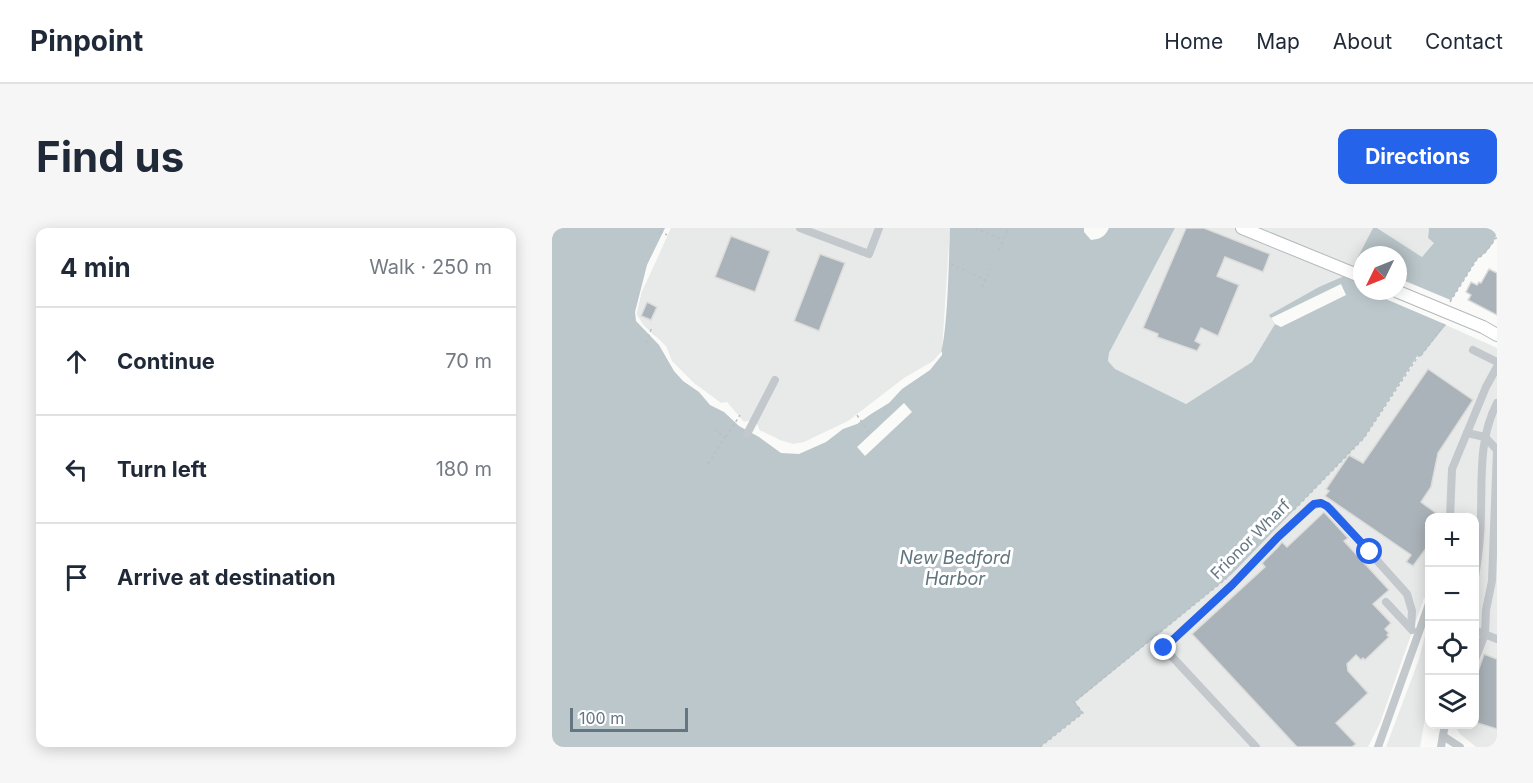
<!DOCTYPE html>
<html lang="en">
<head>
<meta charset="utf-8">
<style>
	:root { --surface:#fff; --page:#f6f6f7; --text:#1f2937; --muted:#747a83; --line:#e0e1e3; --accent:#2563eb }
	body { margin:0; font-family:Inter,sans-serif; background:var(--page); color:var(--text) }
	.controls { position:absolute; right:18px; bottom:18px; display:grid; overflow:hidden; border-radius:12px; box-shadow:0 3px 15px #0003 }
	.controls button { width:54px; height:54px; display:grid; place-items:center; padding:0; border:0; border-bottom:2px solid var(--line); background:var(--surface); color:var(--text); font:30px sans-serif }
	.compass { position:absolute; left:801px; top:18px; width:54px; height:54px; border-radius:50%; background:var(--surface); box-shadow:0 3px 15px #0003; rotate:227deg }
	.scale { position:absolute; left:18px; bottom:15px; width:118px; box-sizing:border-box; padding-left:6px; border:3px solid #657683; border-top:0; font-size:16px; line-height:21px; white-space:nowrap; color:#657683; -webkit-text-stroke:4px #fff; paint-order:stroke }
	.stop { position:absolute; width:18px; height:18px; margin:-14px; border:4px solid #2563eb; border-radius:50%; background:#fff }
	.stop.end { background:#2563eb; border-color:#fff; box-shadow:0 2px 6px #0008 }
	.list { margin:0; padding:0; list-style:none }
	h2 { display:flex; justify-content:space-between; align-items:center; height:78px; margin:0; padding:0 24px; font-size:26px }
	h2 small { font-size:20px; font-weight:400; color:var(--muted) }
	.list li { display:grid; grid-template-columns:39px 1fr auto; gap:18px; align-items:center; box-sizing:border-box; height:108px; padding:0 24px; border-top:2px solid var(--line) }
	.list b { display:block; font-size:22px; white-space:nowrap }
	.list em { font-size:20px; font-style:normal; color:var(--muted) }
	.icon { flex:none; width:33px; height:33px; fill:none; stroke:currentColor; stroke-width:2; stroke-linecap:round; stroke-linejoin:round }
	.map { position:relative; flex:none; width:945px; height:519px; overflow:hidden; border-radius:12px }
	header { display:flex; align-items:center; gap:36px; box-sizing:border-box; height:84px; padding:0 30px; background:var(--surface); border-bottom:2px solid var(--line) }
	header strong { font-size:28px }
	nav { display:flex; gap:33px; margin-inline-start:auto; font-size:21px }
	.intro { display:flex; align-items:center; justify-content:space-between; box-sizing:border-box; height:144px; padding:0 36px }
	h1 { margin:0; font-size:42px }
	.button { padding:15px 27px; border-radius:12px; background:var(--accent); color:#fff; font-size:21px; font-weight:700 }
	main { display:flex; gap:36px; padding:0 36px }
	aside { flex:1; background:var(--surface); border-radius:12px; box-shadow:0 3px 15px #0003 }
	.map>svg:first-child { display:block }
	.built { fill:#e8e9e9 }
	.water { fill:#bbc7cb; fill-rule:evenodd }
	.pier { fill:#fafaf8 }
	.building { fill:#aab3b9; stroke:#dcdcda; stroke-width:1.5 }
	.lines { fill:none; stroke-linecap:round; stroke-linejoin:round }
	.highway-casing { stroke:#b4b9bd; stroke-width:14 }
	.path { stroke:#bbbfc2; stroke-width:1.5; stroke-dasharray:3 3; stroke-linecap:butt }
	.minor { stroke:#c3c8cc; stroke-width:8 }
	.highway { stroke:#fff; stroke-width:12 }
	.highway-bridge-casing { stroke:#b4b9bd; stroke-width:14; stroke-linecap:butt }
	.highway-bridge { stroke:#fff; stroke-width:12 }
	.route { stroke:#2563eb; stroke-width:8 }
	.labels { text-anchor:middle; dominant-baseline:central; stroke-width:6; stroke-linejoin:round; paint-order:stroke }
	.street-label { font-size:16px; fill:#657683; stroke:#fff }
	.water-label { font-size:18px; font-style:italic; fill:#60757c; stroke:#fff }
</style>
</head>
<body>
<header>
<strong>Pinpoint</strong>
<nav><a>Home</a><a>Map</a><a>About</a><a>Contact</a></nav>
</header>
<div class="intro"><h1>Find us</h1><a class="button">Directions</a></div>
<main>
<aside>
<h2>4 min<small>Walk · 250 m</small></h2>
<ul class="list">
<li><svg class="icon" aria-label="ahead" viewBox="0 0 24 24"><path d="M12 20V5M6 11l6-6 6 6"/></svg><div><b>Continue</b></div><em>70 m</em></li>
<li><svg class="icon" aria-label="left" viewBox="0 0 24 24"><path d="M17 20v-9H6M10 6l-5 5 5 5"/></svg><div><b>Turn left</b></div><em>180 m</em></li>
<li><svg class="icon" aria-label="arrive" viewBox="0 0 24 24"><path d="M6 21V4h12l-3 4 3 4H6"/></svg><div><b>Arrive at destination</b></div></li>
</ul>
</aside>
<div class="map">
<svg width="945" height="519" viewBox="0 0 945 519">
	<rect width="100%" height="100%" fill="#fafaf8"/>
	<g class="built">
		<path d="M117,0h281l-8,123 -6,8 -85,63 -50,22 -10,1 -12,-4 -35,-17 -36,-27 -37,-35 -17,-28 -11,-10 -6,-10 1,-10 12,-38z"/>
		<path d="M623,0h198l-24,46 -79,41 5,9 -23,38 -66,42 -72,-35 -6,-8 1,-8z"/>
		<path d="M825,0h52l-1,10 7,5 -13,14z"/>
		<path d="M894,97l51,23v399h-21l-16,-13 -6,-9 20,-1v-206h-44l-1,82 -5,-2 -44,125 -12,24h-328l43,-34 -9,-11 158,-128 132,-136 55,-83 2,1z"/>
		<path d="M877,392v76l-9,51h-34l33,-88z"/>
	</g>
	<path class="water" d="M0,0h117l-27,64 -5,22 6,10 11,10 17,28 29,28 44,34 13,-1 3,7 19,11 12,4 10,-1 50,-22 88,-65c9,-14 10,-107 11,-129h134v4l7,8c9,-1 14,-3 18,-12h66l-66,125 -1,8 7,8 71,35 66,-42 23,-38 -6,-9 50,-28 30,-13 24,-46h4l45,29 12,-14 -6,-5 1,-10h68c0,13 -9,24 -20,31l-26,41 -5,25 -26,32 -2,-2 -54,83 -132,136 -157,128 8,11 -43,34h-488zM810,27h36v36h-36z"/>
	<g class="pier">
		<path d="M113,0h6l-29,64 -5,22 6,10 23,22 6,15 22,22 27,20 6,-1 17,20 7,-2 6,3 3,7 20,10 13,4 11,-2 44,-21 56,-43 29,-17 9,-10v4l-12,15 -28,19 -13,14 -18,11 -14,10 -14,5 -17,13 -27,12 -18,-1 -22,-16 -20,-11 -15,-14 -14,-7 -11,-13 -16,-11 -9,-10 -15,-26 -23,-24 -1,-9 12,-47z"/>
		<path d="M846,50l55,23 -4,25 -82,-35h31z"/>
		<path d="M789,56l5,11 -65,32 -6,-3 -4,-6z"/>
		<path d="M352,175l8,9 -47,44 -8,-9z"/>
	</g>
	<g class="building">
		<path d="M634,0h18l66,26 -7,18 -38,-15 -8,19 22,9 -21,51 -17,-8 -6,13 6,3 -4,7 -40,-14 1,-3 -15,-6z"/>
		<path d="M179,8l39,15 -15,41 -40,-15z"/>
		<path d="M268,26l25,9 -26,68 -25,-10z"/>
		<path d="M937,41l8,4v42l-29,-15 3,-5 -5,-3 5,-10 6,3 2,-3 2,1z"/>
		<path d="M95,74l10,5 -6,13 -10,-4z"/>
		<path d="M876,141l45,31 -35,53 -7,34 -10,15 22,16h-13v25l-17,23 -7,-4 5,-7 -86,-59 4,-5 -3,-2 23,-34 14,8z"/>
		<path d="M772,284l24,26 -4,3 45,49 -16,14 18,19 -6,6 4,4 -2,2 2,2 -24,23 -2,-2 -2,2 -5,-5 -9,9 1,7 20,22 -32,30 20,21 -4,3h-55l-105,-113 73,-67 -3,-4 16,-16 4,-5 5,5z"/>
		<path d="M932,426l13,5v70l-23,-7v-39z"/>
	</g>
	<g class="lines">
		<defs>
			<g id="highway">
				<path d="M690,0l120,49"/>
				<path d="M931,99l14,8"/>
			</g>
		</defs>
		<use href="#highway" class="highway-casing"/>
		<g class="path">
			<path d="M423,0l28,12"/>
			<path d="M108,3l7,4"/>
			<path d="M107,6l3,-6"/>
			<path d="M447,22l9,-21"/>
			<path d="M399,36l34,16"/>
			<path d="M430,59l8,-18"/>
			<path d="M898,74l27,-43 7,-5 13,-17"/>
			<path d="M94,115l6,-16"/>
			<path d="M305,187l13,19"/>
			<path d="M174,209l14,-22"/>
			<path d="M156,236l17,-27 -13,-9"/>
			<path d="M742,282l70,-72 55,-83 1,2 26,-35"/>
			<path d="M488,519l43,-34 -9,-11 153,-124"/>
		</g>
		<g class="minor">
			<path d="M248,0l69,26 10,-26"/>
			<path d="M921,122l24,12"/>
			<path d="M915,205l18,4 12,13 -5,131 -6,29 -1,24 -11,28"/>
			<path d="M195,206l28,-54"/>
			<path d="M898,290l2,-49 34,-82 11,-20"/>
			<path d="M922,355c4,-23 7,-46 7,-70 1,-38 -2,-75 16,-110"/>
			<path d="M834,374l26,28"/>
			<path d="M922,402l23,9"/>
			<path d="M891,508l17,11"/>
			<path d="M704,519l-92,-99 68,-63 46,-48 33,-31 10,-3 10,6 76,85 5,17 -1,17"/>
			<path d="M826,519l52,-146"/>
			<path d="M889,519l4,-23"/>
		</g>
		<use href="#highway" class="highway"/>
		<defs>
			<path id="highway-bridge" d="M844,63l87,36"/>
		</defs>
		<use href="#highway-bridge" class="highway-bridge-casing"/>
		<use href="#highway-bridge" class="highway-bridge"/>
	</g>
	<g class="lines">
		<path class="route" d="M612,420l68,-63 46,-48 36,-33 7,-1 6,3 43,46"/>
	</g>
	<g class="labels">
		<g class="street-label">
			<text transform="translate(698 311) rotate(-45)">Frionor Wharf</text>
		</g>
		<g class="water-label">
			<text x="403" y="329">New Bedford<tspan x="403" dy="21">Harbor</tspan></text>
		</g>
	</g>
</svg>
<div class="controls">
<button>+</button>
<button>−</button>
<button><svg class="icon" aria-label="locate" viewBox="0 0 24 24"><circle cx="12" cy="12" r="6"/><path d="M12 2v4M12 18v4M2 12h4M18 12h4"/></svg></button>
<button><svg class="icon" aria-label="layers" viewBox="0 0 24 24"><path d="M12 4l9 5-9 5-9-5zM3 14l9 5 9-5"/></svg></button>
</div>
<svg class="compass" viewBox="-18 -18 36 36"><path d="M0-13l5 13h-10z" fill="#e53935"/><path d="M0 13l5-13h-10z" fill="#747a83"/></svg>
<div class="scale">100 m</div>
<div class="stop" style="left:818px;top:324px"></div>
<div class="stop end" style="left:612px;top:420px"></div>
</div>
</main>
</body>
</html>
